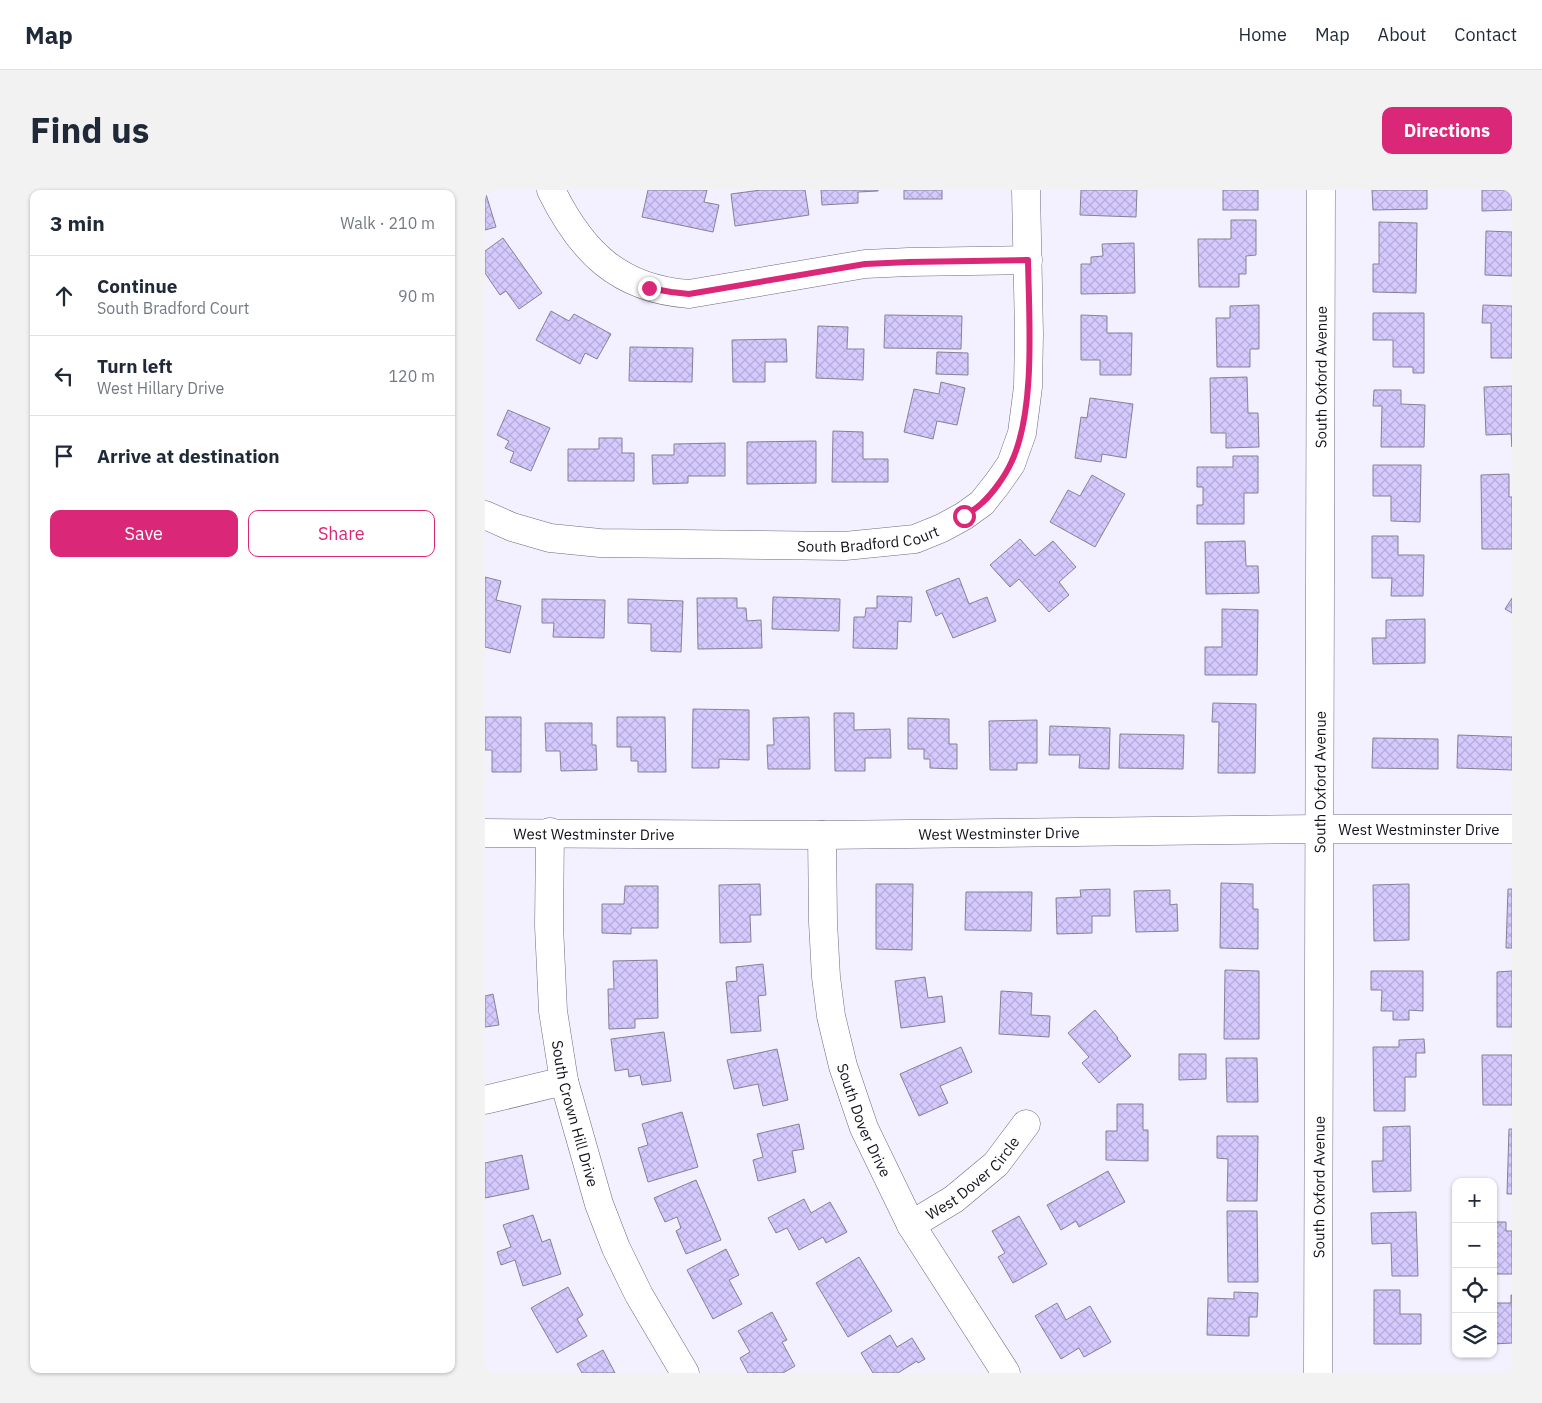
<!DOCTYPE html>
<html lang="en">
<head>
<meta charset="utf-8">
<style>
	:root { --surface:#fff; --page:#f2f2f3; --text:#1f2937; --muted:#747a83; --line:#e0e1e3; --accent:#db2777 }
	body { margin:0; font-family:"IBM Plex Sans",sans-serif; background:var(--page); color:var(--text) }
	.controls { position:absolute; right:15px; bottom:15px; display:grid; overflow:hidden; border-radius:10px; box-shadow:0 1px 4px #0004 }
	.controls button { width:45px; height:45px; display:grid; place-items:center; padding:0; border:0; border-bottom:1px solid var(--line); background:var(--surface); color:var(--text); font:25px sans-serif }
	.stop { position:absolute; width:15px; height:15px; margin:-11px; border:4px solid #db2777; border-radius:50%; background:#fff }
	.stop.end { background:#db2777; border-color:#fff; box-shadow:0 1px 5px #0008 }
	.list { margin:0; padding:0; list-style:none }
	h2 { display:flex; justify-content:space-between; align-items:center; height:65px; margin:0; padding:0 20px; font-size:21px }
	h2 small { font-size:16px; font-weight:400; color:var(--muted) }
	.list li { display:grid; grid-template-columns:32px 1fr auto; gap:15px; align-items:center; box-sizing:border-box; height:80px; padding:0 20px; border-top:1px solid var(--line) }
	.list b { display:block; font-size:19px; white-space:nowrap }
	.list p { margin:0; font-size:16px; white-space:nowrap; color:var(--muted) }
	.list em { font-size:16px; font-style:normal; color:var(--muted) }
	.actions { display:flex; gap:10px; padding:15px 20px }
	.actions a { flex:1; padding:11px 0; border:1px solid var(--accent); border-radius:10px; text-align:center; font-size:18px; color:var(--accent) }
	.actions .main { background:var(--accent); color:#fff }
	.icon { flex:none; width:28px; height:28px; fill:none; stroke:currentColor; stroke-width:2; stroke-linecap:round; stroke-linejoin:round }
	.map { position:relative; flex:none; width:1027px; height:1183px; overflow:hidden; border-radius:10px }
	header { display:flex; align-items:center; gap:30px; box-sizing:border-box; height:70px; padding:0 25px; background:var(--surface); border-bottom:1px solid var(--line) }
	header strong { font-size:24px }
	nav { display:flex; gap:28px; margin-inline-start:auto; font-size:18px }
	.intro { display:flex; align-items:center; justify-content:space-between; box-sizing:border-box; height:120px; padding:0 30px }
	h1 { margin:0; font-size:35px }
	.button { padding:12px 22px; border-radius:10px; background:var(--accent); color:#fff; font-size:18px; font-weight:700 }
	main { display:flex; gap:30px; padding:0 30px }
	aside { flex:1; background:var(--surface); border-radius:10px; box-shadow:0 1px 4px #0004 }
	.map>svg:first-child { display:block }
	.building { fill:url(#building-cross-hatch); stroke:#868197 }
	.lines { fill:none; stroke-linecap:round; stroke-linejoin:round }
	.minor-casing { stroke:#6f6a80; stroke-width:29 }
	.minor { stroke:#fff; stroke-width:28 }
	.route { stroke:#db2777; stroke-width:6 }
	.labels { text-anchor:middle; dominant-baseline:central; stroke-width:4; stroke-linejoin:round; paint-order:stroke }
	.street-label { font-size:15px; fill:#131119; stroke:#fff }
</style>
</head>
<body>
<header>
<strong>Map</strong>
<nav><a>Home</a><a>Map</a><a>About</a><a>Contact</a></nav>
</header>
<div class="intro"><h1>Find us</h1><a class="button">Directions</a></div>
<main>
<aside>
<h2>3 min<small>Walk · 210 m</small></h2>
<ul class="list">
<li><svg class="icon" aria-label="ahead" viewBox="0 0 24 24"><path d="M12 20V5M6 11l6-6 6 6"/></svg><div><b>Continue</b><p>South Bradford Court</p></div><em>90 m</em></li>
<li><svg class="icon" aria-label="left" viewBox="0 0 24 24"><path d="M17 20v-9H6M10 6l-5 5 5 5"/></svg><div><b>Turn left</b><p>West Hillary Drive</p></div><em>120 m</em></li>
<li><svg class="icon" aria-label="arrive" viewBox="0 0 24 24"><path d="M6 21V4h12l-3 4 3 4H6"/></svg><div><b>Arrive at destination</b></div></li>
</ul>
<div class="actions"><a class="main">Save</a><a>Share</a></div>
</aside>
<div class="map">
<svg width="1027" height="1183" viewBox="0 0 1027 1183">
	<defs>
		<pattern id="building-cross-hatch" width="8" height="8" patternUnits="userSpaceOnUse" patternTransform="scale(1.25)"><rect width="8" height="8" fill="#d5cafe"/><path d="M0 0l8 8M0 8l8-8" fill="none" stroke="#b6acd9"/></pattern>
	</defs>
	<rect width="100%" height="100%" fill="#f3f0ff"/>
	<g class="building">
		<path d="M163,0h59l-3,12 15,3 -6,27 -71,-15z"/>
		<path d="M276,0h44l4,25 -74,11 -4,-32z"/>
		<path d="M336,0h57v1l-20,1v11l-36,2z"/>
		<rect x="419" y="0" width="38" height="9"/>
		<path d="M596,0h56l-1,27 -56,-2z"/>
		<rect x="738" y="0" width="35" height="20"/>
		<path d="M887,0h55v19l-54,1z"/>
		<path d="M997,0h30v20l-30,1z"/>
		<path d="M0,1l11,36 -11,3z"/>
		<path d="M746,30h25v35l-10,1v18h-7v13h-40l-1,-48h33z"/>
		<path d="M894,32l38,1 -1,70 -43,-1v-28h6z"/>
		<path d="M1001,41l26,1v44l-27,-1z"/>
		<path d="M18,48l39,55 -23,16 -13,-18 -6,4 -15,-22v-22z"/>
		<path d="M649,53l1,50 -54,1v-30h10v-7l12,-1 -1,-12z"/>
		<path d="M774,115v44h-9v18h-33l-1,-49h14v-12z"/>
		<path d="M998,115l29,1v52h-21v-35h-9z"/>
		<path d="M66,121l18,10 5,-7 37,20 -14,25 -12,-6 -5,11 -44,-24z"/>
		<path d="M888,123h51v60h-11v-6h-20v-27h-20z"/>
		<path d="M400,125l77,1 -1,33 -77,-1z"/>
		<path d="M596,125l26,1v17h25l-1,42h-31v-15h-19z"/>
		<path d="M333,136l30,1 -1,22h17l-1,31 -47,-2z"/>
		<path d="M301,149l1,23h-22v20h-32l-1,-42z"/>
		<path d="M145,157l63,1 -1,34 -63,-1z"/>
		<path d="M452,162l31,1v22l-32,-1z"/>
		<path d="M762,187l1,36h10l1,34 -33,1v-15h-15l-1,-55z"/>
		<path d="M456,192l24,6 -8,37 -20,-4 -4,18 -29,-7 10,-43 25,5z"/>
		<path d="M1027,196v61l-1,-13 -25,1 -2,-48z"/>
		<path d="M889,200h27v14l24,1 -1,42h-43l1,-41h-9z"/>
		<path d="M605,208l43,6 -7,54 -24,-4 -1,8 -26,-4 6,-41 6,1z"/>
		<path d="M23,220l42,18 -19,43 -21,-9 4,-10 -9,-4 4,-7 -12,-6z"/>
		<path d="M348,241l30,1v27h25v23h-56z"/>
		<path d="M114,248h23v15h12v28h-66v-32h31z"/>
		<path d="M331,251v42l-69,1v-42z"/>
		<path d="M240,253v33h-37v7l-35,1 -1,-29h22v-11z"/>
		<path d="M748,266h25v37h-14v31h-47v-19h6v-18h-6v-20h36z"/>
		<path d="M888,275h48l-1,57 -29,-1v-25h-18z"/>
		<path d="M1024,284v23h3v52h-30l-1,-74z"/>
		<path d="M607,285l33,19 -30,53 -45,-25 18,-32 12,6z"/>
		<path d="M887,346h26v19h26l-1,41h-32l1,-18h-20z"/>
		<path d="M535,349l15,17 18,-15 23,26 -17,15 10,13 -20,17 -30,-33 -9,8 -20,-22z"/>
		<path d="M760,351l1,25h12l1,27 -53,1 -1,-52z"/>
		<path d="M0,387l16,4 -5,19 25,6 -11,47 -25,-6z"/>
		<path d="M474,388l10,26 18,-7 9,24 -43,17 -11,-25 -6,3 -10,-25z"/>
		<path d="M392,406l35,1 -1,25 -13,-1 -1,28 -44,-1 1,-31h11l1,-9h11z"/>
		<path d="M288,407l67,2 -1,32 -67,-2z"/>
		<path d="M212,408h40v10h9l1,13 14,-1 1,28 -64,1z"/>
		<path d="M1027,408v15l-7,-4z"/>
		<path d="M57,409l63,1 -1,38 -51,-1 1,-14h-12z"/>
		<path d="M143,409l55,2 -2,51 -30,-1v-27l-23,-1z"/>
		<path d="M737,419l36,1 -1,65h-52v-28h17z"/>
		<path d="M940,429v44l-52,1 -1,-26h14v-18z"/>
		<path d="M728,513l43,1 -1,69h-37l1,-51h-7z"/>
		<path d="M208,519l56,1v50l-30,-1v9h-27z"/>
		<path d="M349,523h20v17l36,-1 1,29h-26v13h-30z"/>
		<path d="M0,527h36v55h-29v-22h-7z"/>
		<path d="M132,527h48l1,55h-28v-11h-7v-14h-14z"/>
		<path d="M324,527l1,52h-42l-1,-24h7l-1,-27z"/>
		<path d="M423,528l41,1v25h8v25l-27,-1v-9h-6v-10h-16z"/>
		<path d="M552,530v43h-20v7h-27l-1,-49z"/>
		<path d="M60,533h47v22h4l1,25 -36,1 -1,-20h-14z"/>
		<path d="M565,536l60,2 -1,41 -30,-1 1,-13h-31z"/>
		<path d="M635,544l64,1 -1,34 -64,-1z"/>
		<path d="M973,545l54,2v33l-55,-2z"/>
		<path d="M888,548l65,1v30l-66,-1z"/>
		<path d="M736,693l32,1v25h5v40l-38,-1z"/>
		<path d="M275,694l1,31h-11l1,27 -31,1 -1,-58z"/>
		<path d="M391,694h37l-1,66 -36,-1z"/>
		<path d="M924,694v56l-35,1 -1,-56z"/>
		<path d="M140,696h33v42h-27v6l-29,-1v-29h22z"/>
		<path d="M625,699v27h-18v17l-35,1 -1,-36 25,-1 -1,-7z"/>
		<path d="M1023,699h4v59h-6z"/>
		<path d="M685,700v15l7,-1 1,27 -42,1 -2,-41z"/>
		<path d="M481,702h66l-1,39 -66,-1z"/>
		<path d="M172,770l1,58 -23,1v9l-26,1 -1,-40h6l-1,-28z"/>
		<path d="M278,774l3,31 -8,1 3,35 -30,2 -5,-51 11,-1 -1,-14z"/>
		<path d="M740,780l34,1v68h-35z"/>
		<path d="M886,781h52v40l-14,-1v10h-16v-9h-12l1,-21h-11z"/>
		<path d="M1027,781v56h-15v-55z"/>
		<path d="M440,787l3,21 14,-2 3,26 -44,6 -6,-47z"/>
		<path d="M516,801l31,2 -1,22 19,1 -1,21 -50,-3z"/>
		<path d="M8,804l6,31 -14,2v-31z"/>
		<path d="M610,820l23,28 -1,1 14,17 -32,27 -17,-20 7,-6 -21,-24z"/>
		<path d="M179,842l7,49 -29,4 -2,-10 -11,2 -1,-8 -13,2 -4,-32z"/>
		<path d="M939,849l1,14h-9v24h-11v34h-31l-1,-64h26v-7z"/>
		<path d="M476,857l11,25 -32,14 8,17 -29,13 -19,-42z"/>
		<path d="M292,859l11,51 -25,6 -5,-22 -24,5 -7,-29z"/>
		<path d="M694,864h27v25l-27,1z"/>
		<path d="M997,865h30v50h-29z"/>
		<path d="M741,868h31l1,44h-31z"/>
		<path d="M632,914h26v26h5v31l-42,-1v-29h11z"/>
		<path d="M197,922l16,55 -50,15 -10,-34 10,-3 -6,-21z"/>
		<path d="M314,934l5,25 -12,2 4,21 -38,9 -5,-21 10,-3 -6,-23z"/>
		<path d="M925,936l1,65 -38,1 -1,-31h11v-34z"/>
		<path d="M1024,939h3v65h-5z"/>
		<path d="M732,946h41l-1,65h-30l1,-42 -11,-1z"/>
		<path d="M37,965l7,34 -44,9v-35z"/>
		<path d="M623,981l17,31 -46,25 -3,-6 -15,9 -14,-25z"/>
		<path d="M211,990l25,60 -35,14 -10,-23 5,-3 -4,-11 -12,5 -11,-24z"/>
		<path d="M319,1009l7,14 19,-11 17,30 -21,11 -3,-6 -24,13 -12,-22 -11,5 -8,-15z"/>
		<path d="M742,1021h30l1,71h-30z"/>
		<path d="M931,1022l2,64h-26l-1,-33 -19,1 -1,-31z"/>
		<path d="M48,1025l9,27 8,-3 11,35 -38,12 -8,-26 -14,5 -4,-13 14,-5 -8,-22z"/>
		<path d="M534,1026l28,48 -34,19 -15,-26 7,-4 -13,-22z"/>
		<path d="M1008,1032h13v9h6v43h-19z"/>
		<path d="M241,1059l13,26 -10,5 13,24 -29,15 -26,-49z"/>
		<path d="M374,1067l33,54 -44,26 -32,-54z"/>
		<path d="M83,1097l15,28 -6,4 10,17 -30,17 -26,-45z"/>
		<path d="M889,1100h26v24h21v30h-47z"/>
		<path d="M749,1102l24,1 -1,24h-8v19l-42,-1 1,-37 26,1z"/>
		<path d="M1026,1105h1v48l-19,1v-41h18z"/>
		<path d="M572,1113l9,17 24,-14 21,36 -27,15 -5,-9 -18,11 -26,-43z"/>
		<path d="M287,1122l15,28 -5,2 13,24 -12,7h-35l-8,-15 10,-6 -12,-21z"/>
		<path d="M405,1145l7,12 15,-9 13,21 -7,4 -1,-2 -19,12h-25l-12,-20z"/>
		<path d="M118,1160l12,23h-33l-5,-9z"/>
	</g>
	<g class="lines">
		<defs>
			<g id="minor">
				<path d="M66,0c30,61 67,99 138,104l176,-30 44,-2 119,-2"/>
				<path id="s1" d="M0,325l27,12 38,11 50,5 245,3 70,-7 27,-11 22,-12 18,-13 15,-19 14,-20 11,-31 6,-46 1,-53 -3,-144"/>
				<path id="s2" d="M65,642l-1,94 4,85 11,70 35,123 17,44 23,47 46,78"/>
				<path id="s3" d="M0,643l337,2 498,-6h192"/>
				<path id="s4" d="M337,645l1,87 3,55 5,39 12,50 21,62 47,97 95,148"/>
				<path d="M0,910l79,-19"/>
				<path id="s5" d="M426,1035l43,-26 42,-35 30,-40"/>
				<path id="s6" d="M833,1183l3,-1183"/>
			</g>
		</defs>
		<use href="#minor" class="minor-casing"/>
		<use href="#minor" class="minor"/>
	</g>
	<g class="lines">
		<path class="route" d="M164,98l22,4 18,2 176,-30 44,-2 119,-2c1,58 8,151 -17,203 -6,13 -18,30 -29,40 -5,5 -12,9 -18,13"/>
	</g>
	<g class="labels">
		<g class="street-label">
			<text stroke="none"><textPath href="#s6" startOffset="996">South Oxford Avenue</textPath></text>
			<text stroke="none"><textPath href="#s1" startOffset="388">South Bradford Court</textPath></text>
			<text stroke="none"><textPath href="#s6" startOffset="591">South Oxford Avenue</textPath></text>
			<text stroke="none"><textPath href="#s3" startOffset="934">West Westminster Drive</textPath></text>
			<text stroke="none"><textPath href="#s3" startOffset="109">West Westminster Drive</textPath></text>
			<text stroke="none"><textPath href="#s3" startOffset="514">West Westminster Drive</textPath></text>
			<text stroke="none"><textPath href="#s2" startOffset="284">South Crown Hill Drive</textPath></text>
			<text stroke="none"><textPath href="#s4" startOffset="291">South Dover Drive</textPath></text>
			<text stroke="none"><textPath href="#s5" startOffset="78">West Dover Circle</textPath></text>
			<text stroke="none"><textPath href="#s6" startOffset="186">South Oxford Avenue</textPath></text>
		</g>
	</g>
</svg>
<div class="controls">
<button>+</button>
<button>−</button>
<button><svg class="icon" aria-label="locate" viewBox="0 0 24 24"><circle cx="12" cy="12" r="6"/><path d="M12 2v4M12 18v4M2 12h4M18 12h4"/></svg></button>
<button><svg class="icon" aria-label="layers" viewBox="0 0 24 24"><path d="M12 4l9 5-9 5-9-5zM3 14l9 5 9-5"/></svg></button>
</div>
<div class="stop" style="left:479px;top:326px"></div>
<div class="stop end" style="left:164px;top:98px"></div>
</div>
</main>
</body>
</html>
